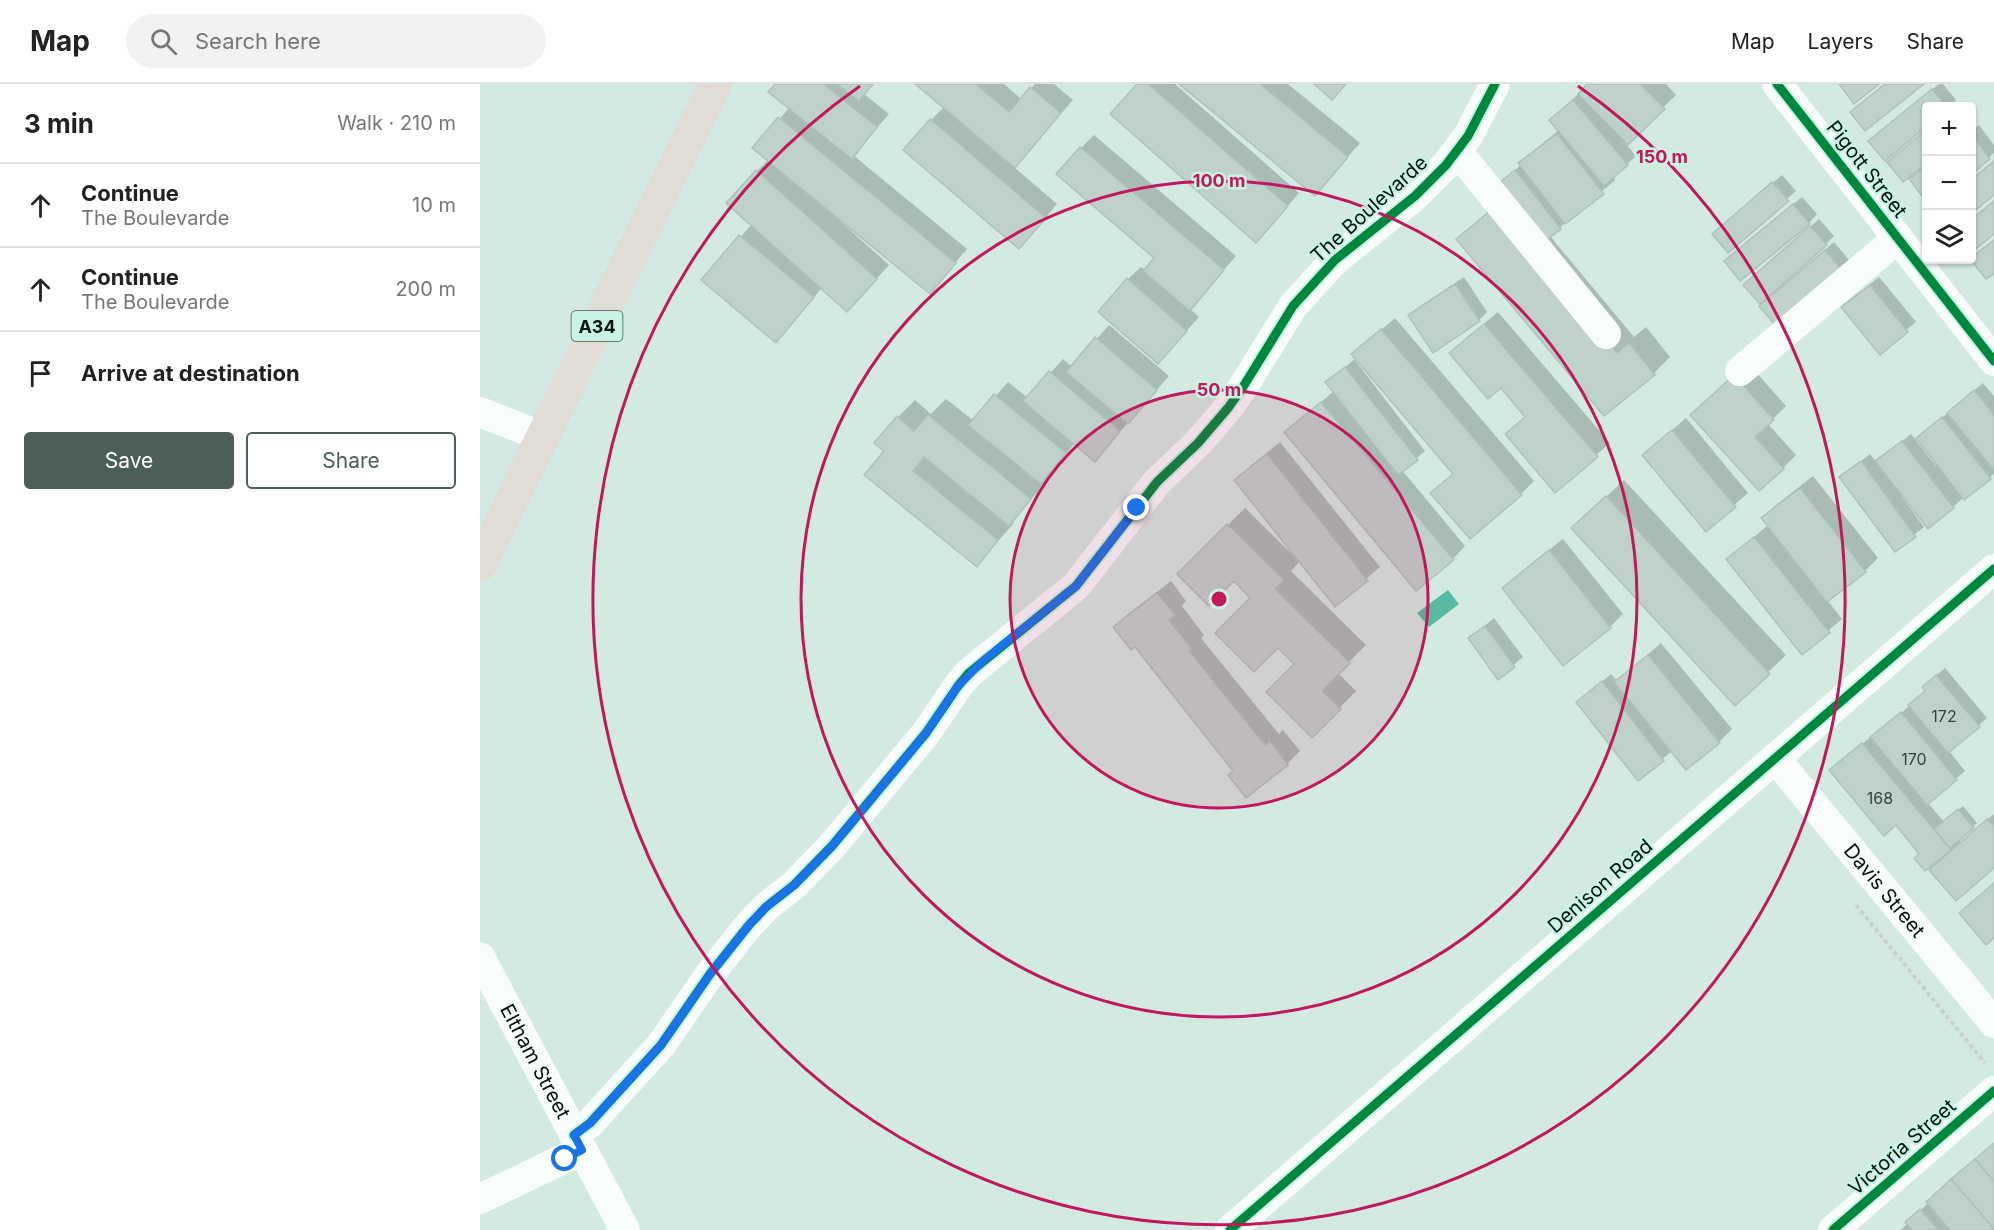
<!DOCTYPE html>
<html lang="en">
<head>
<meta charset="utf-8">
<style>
	:root { --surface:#fff; --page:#f2f2f2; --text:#222; --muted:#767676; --line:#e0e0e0; --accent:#4c5e58 }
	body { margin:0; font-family:Inter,sans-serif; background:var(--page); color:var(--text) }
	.controls { position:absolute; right:18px; top:18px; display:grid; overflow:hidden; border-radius:6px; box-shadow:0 2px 4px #0004 }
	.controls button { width:54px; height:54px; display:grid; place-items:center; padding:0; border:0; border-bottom:2px solid var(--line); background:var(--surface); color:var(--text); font:30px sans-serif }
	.stop { position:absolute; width:18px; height:18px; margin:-14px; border:4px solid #1a73e8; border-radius:50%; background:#fff }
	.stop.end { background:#1a73e8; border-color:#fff; box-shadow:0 2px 6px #0008 }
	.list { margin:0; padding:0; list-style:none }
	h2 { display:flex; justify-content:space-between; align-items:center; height:78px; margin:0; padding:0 24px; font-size:26px }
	h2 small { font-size:20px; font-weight:400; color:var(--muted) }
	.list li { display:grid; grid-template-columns:39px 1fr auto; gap:18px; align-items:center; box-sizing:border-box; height:84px; padding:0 24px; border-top:2px solid var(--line) }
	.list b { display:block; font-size:22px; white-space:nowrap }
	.list p { margin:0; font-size:20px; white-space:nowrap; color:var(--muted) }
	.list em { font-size:20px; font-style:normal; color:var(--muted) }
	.actions { display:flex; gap:12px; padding:18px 24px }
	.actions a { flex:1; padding:14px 0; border:2px solid var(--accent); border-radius:6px; text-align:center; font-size:21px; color:var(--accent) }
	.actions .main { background:var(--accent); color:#fff }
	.icon { flex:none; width:33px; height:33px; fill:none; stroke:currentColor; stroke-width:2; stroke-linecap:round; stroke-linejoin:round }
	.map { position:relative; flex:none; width:1514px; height:1146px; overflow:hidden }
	header { display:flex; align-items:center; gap:36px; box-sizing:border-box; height:84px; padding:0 30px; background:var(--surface); border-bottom:2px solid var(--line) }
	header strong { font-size:28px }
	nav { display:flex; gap:33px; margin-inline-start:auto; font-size:21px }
	.search { width:420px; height:54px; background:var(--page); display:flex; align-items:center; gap:15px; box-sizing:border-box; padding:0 21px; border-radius:33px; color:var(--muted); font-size:22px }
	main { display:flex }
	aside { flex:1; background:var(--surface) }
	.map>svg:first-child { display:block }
	.water { fill:#58baa2 }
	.shadow { fill:#0003 }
	.building { fill:#bfd1cb; stroke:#afc1bb; stroke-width:1.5 }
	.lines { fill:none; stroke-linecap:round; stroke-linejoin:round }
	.path { stroke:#c9d0ce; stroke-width:4; stroke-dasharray:4.5 3; stroke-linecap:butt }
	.minor { stroke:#f8fcfb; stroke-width:30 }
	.highway { stroke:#e1dcd6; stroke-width:33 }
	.cycleway-casing { stroke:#c9f4e5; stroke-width:13 }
	.cycleway { stroke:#00873e; stroke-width:9 }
	.route { stroke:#1a73e8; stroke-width:8 }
	.ring { fill:none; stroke:#c2185b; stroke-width:3 }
	.labels { text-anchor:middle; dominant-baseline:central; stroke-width:5; stroke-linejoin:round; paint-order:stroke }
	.number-label { font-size:16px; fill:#33423d }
	.shield { fill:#c9f4e5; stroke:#3f564e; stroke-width:1.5 }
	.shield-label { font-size:18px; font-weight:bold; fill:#04120e }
	.street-label { font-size:20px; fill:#04120e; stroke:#c9f4e5 }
	.centre { fill:#c2185b; stroke:#c9f4e5; stroke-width:3 }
	.ring-label { font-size:18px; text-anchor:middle; font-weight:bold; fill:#c2185b; stroke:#c9f4e5; stroke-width:5; stroke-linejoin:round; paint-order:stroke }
</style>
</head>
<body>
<header>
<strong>Map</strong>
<div class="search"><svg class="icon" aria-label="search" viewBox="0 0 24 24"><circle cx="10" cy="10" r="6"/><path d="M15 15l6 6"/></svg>Search here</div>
<nav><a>Map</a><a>Layers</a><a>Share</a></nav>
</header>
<main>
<aside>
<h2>3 min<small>Walk · 210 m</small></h2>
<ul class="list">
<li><svg class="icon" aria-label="ahead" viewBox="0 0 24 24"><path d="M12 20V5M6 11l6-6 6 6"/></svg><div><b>Continue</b><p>The Boulevarde</p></div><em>10 m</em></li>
<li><svg class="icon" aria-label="ahead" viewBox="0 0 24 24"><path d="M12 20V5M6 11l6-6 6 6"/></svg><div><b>Continue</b><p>The Boulevarde</p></div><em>200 m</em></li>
<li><svg class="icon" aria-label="arrive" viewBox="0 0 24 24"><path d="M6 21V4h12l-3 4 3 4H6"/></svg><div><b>Arrive at destination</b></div></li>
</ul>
<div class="actions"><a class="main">Save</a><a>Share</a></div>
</aside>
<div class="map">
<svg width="1514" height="1146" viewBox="0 0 1514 1146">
	<rect width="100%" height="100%" fill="#d3eae2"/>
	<path class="water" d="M968,506l11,14 -30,23 -12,-14z"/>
	<g class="shadow">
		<path d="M297,0h97l-10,10 25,20 -36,41 114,94 -37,43 -88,-72 -1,2 48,43 -29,32 -38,-9 -46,53 -73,-61 49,-56 5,-53 11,-11 -14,-12 36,-41z"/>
		<path d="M437,0h87l17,15 14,-15h19l19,16 -59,67 43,37 -25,30 -101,-114 13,-13z"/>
		<path d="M659,0h36l124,109 -30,35z"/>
		<path d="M702,0h106l72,59 -45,51z"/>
		<path d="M1109,0h77l10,11 -50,49 10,12 -23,21 2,3 -65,56 84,101 12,-10 24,30 -17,17 -49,40 -146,-175 46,-42 -8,-10 25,-22 -1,-1 13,-13 26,-21v-18z"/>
		<path d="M1459,0h4l13,16 -7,6h-23v19l-41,34 -6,-26z"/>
		<path d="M1499,41l15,20v8l-22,19v-41z"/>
		<path d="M614,51l142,121 -46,53 9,8 -29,32 -42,-70 13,-12 5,3 10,-13 -75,-109z"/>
		<path d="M1514,77v32l-22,18v-32z"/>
		<path d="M1302,91l14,16 -67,60 -6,-25z"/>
		<path d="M1322,113l15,17 -8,9 -75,30z"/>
		<path d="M1339,135l15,17 -8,8 -72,33z"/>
		<path d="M1354,158l15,18 -9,8 -71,30z"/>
		<path d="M984,193l23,35 -8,8 -69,-4 9,-9z"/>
		<path d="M1399,193l37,45 -36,30 -28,-53z"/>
		<path d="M1018,228l112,131 -55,48 -48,-56 19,-19 -62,-76z"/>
		<path d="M915,234l139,163 -13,13 -89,-1 22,-20 -98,-115 -2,1 71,92 -23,19 63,76 -12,13 -167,-127 48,-41 -7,-9 29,-24 -3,-4z"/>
		<path d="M629,241l60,51 -74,84 -20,-17 -31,36 3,2 -35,40 2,2 -37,42 -91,-114 12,-34 17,-17 16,14 15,-15 28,22 34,-39 20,16 35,-39 9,8z"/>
		<path d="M1268,279l38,43 -18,18 28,31 -13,13 -91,-53z"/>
		<path d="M1503,299l11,13v78l-30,23 -11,10 -49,-11 -2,1 22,30 -29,23 -54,-73 29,-23 6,8 35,-28 25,32 2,-2 -20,-26z"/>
		<path d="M1206,334l62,75 -42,37 -62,-75z"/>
		<path d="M800,358l100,125 -44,38 -36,-44 -9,10 75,74 -28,28 18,18 -44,45 -16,-72 -44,-66 -18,-19 -55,-5 66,-66 48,47 2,-1 -59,-74 13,-13z"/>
		<path d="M1333,392l65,82 -13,13 -38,29 15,19 -40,34 -74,-94 40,-34 -5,-7 13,-13z"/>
		<path d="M1144,396l162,175 -51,49 -145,-192z"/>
		<path d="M1083,455l60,75 -13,13 -106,-39 13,-13z"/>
		<path d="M691,497l15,20 -4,5 22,29 -3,3 78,96 4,-4 17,21 -13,13 -53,6 -99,-126 -20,-17 13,-13z"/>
		<path d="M1014,534l29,39 -24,20 -29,-39z"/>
		<path d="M1181,559l71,86 -13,13 -47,9 -34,28 -60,-77 33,-28 6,7z"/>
		<path d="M1465,584l42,50 -38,33 16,20 -37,32 16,19 19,-16 14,17 -19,16 3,4 33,-29v52l-63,4 15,-15 -1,-2h-24l-81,-91 32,-26 1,1 54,-46 5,-12z"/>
		<path d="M1448,1119l66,27h-93z"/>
	</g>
	<g class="building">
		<path d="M295,0h48l54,43 -25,32 -84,-67z"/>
		<path d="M357,0h36l-14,17z"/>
		<path d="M435,0h60l34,28 21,-25 31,26 -46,55z"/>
		<path d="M657,0h11l140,122 -32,37 -146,-129z"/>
		<path d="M699,0h81l88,73 -33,39z"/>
		<path d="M834,0h32l-14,16z"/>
		<path d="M1107,0h53l25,25 -37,36 -50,-51z"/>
		<path d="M1359,0h40l-25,20z"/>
		<path d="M1405,0h39l-59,47 -15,-19z"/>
		<path d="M1452,5l14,17h-20v21l-41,34 -17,-20z"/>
		<path d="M1093,16l55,65 -24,21 -55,-66z"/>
		<path d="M298,33l178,146 -26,31 -178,-146z"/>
		<path d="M450,35l116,99 -27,31 -116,-99z"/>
		<path d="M1446,46v34l-23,18 -16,-20z"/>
		<path d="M1077,50l47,60 -39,30 -47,-61z"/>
		<path d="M1492,51l18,24 -18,15z"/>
		<path d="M600,63l144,123 -34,41 -47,-40 11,-13 -98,-84z"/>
		<path d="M1514,77v34l-22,18v-34z"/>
		<path d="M1446,82v35l-17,-22z"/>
		<path d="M276,86l121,109 -30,33 -121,-109z"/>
		<path d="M1035,86l46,59 -21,16 -46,-58z"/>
		<path d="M1292,98l17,19 -61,52 -16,-19z"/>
		<path d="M1514,117v33l-22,18v-33z"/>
		<path d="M1313,120l17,20 -70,57 -16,-20z"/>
		<path d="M1015,123l122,146 12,-10 26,32 -51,41 -148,-177z"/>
		<path d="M1330,142l17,19 -67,59 -17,-19z"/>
		<path d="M259,151l75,62 -38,46 -75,-63z"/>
		<path d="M1514,156v34l-8,5 -15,-19 1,-3z"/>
		<path d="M1345,166l16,19 -65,57 -17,-20z"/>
		<path d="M647,194l60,53 -29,33 -60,-52z"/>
		<path d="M975,200l25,37 -47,32 -25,-38z"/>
		<path d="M1390,201l38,47 -28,23 -39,-48z"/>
		<path d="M1004,240l114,133 -43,36 -50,-59 20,-17 -24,-29 -13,11 -39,-46z"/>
		<path d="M901,245l141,166 -52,44 -40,-46 23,-19 -102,-120z"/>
		<path d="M615,253l62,53 -29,34 -62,-52z"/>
		<path d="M865,283l73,93 -20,15 -73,-93z"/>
		<path d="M569,287l71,60 -25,31 -72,-61z"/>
		<path d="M1254,291l40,45 -19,17 29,32 -25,22 -69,-76z"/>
		<path d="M1494,306l20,25v55l-47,-57z"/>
		<path d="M514,310l72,59 -25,31 -73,-59z"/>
		<path d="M841,318l133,158 -38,31 -132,-159z"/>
		<path d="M448,331l103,84 -22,27 -85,-69 -11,14 85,69 -21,27 -113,-92 20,-24 -10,-8 23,-27 17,15z"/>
		<path d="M1462,333l49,62 -27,21 -48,-62z"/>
		<path d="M1192,346l64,77 -30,25 -64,-77z"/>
		<path d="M1422,357l52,67 -26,21 -53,-68z"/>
		<path d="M787,370l101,127 -33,26 -101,-127z"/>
		<path d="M1381,377l55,76 -21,15 -56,-75z"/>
		<path d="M1320,404l66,84 -39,30 -66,-84z"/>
		<path d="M1126,412l164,178 -35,32 -164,-178z"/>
		<path d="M747,440l57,56 -9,9 75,74 -28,28 19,18 -29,29 -46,-46 28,-28 -16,-16 -24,24 -39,-39 35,-35 -16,-17 -25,25 -32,-32z"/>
		<path d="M1274,453l76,96 -28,22 -76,-96z"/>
		<path d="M1069,466l62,78 -48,38 -61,-78z"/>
		<path d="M677,509l18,22 -6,5 23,29 -3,2 76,94 5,-4 18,24 -42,33 -18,-23 5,-4 -98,-124 -4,3 -18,-23z"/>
		<path d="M1005,542l30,41 -17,13 -30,-42z"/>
		<path d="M1168,571l72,88 -34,27 -72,-88z"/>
		<path d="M1456,591l44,52 -32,26 -40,-48 17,-14 -3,-4z"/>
		<path d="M1122,597l62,80 -26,20 -62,-79z"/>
		<path d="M1421,628l56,68 -30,25 -57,-68z"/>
		<path d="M1382,659l89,107 -26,21 -11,-13 5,-4 -23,-29 -12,11 -55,-66z"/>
		<path d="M1478,725l16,19 -24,20 -16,-19z"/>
		<path d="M1507,735l7,8v41l-38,33 -27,-31z"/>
		<path d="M1514,799v55l-8,7 -27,-32z"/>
		<path d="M1514,1059v39l-19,-23z"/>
		<path d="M1495,1075l19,23v47l-43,-50z"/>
		<path d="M1471,1095l43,50v1h-44l-24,-28z"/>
		<path d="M1440,1125l18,21h-26l-7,-8z"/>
	</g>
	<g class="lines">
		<path class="path" d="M1376,821l129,158"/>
		<g class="minor">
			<path d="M1297,0l217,277"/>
			<path d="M977,67l149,183"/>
			<path d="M1260,287l158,-133"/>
			<path d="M0,328l63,25"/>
			<path id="s1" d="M1295,674l219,265"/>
			<path id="s2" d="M0,873l145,273"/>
			<path d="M94,1051l16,-12 71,-78 49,-71 39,-49 17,-18 28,-22 38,-39 94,-113 32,-47 11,-13 107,-87 81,-104 41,-39 30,-35 15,-21 50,-81 42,-46 80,-64 31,-31 22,-29 27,-52"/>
			<path d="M0,1115l102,-49"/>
			<path d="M750,1146l764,-661"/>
			<path d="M1353,1146l161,-139"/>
		</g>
		<path class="highway" d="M0,481l235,-481"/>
		<defs>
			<g id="cycleway">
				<path d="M1297,0l217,277"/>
				<path d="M94,1051l16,-12 71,-78 49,-71 39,-49 17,-18 28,-22 38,-39 94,-113 32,-47 11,-13 107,-87 81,-104 41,-39 30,-35 15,-21 50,-81 42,-46 80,-64 31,-31 22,-29 27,-52"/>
				<path d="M750,1146l764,-661"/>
				<path d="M1353,1146l161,-139"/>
			</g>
		</defs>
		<use href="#cycleway" class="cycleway-casing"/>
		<use href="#cycleway" class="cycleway"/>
	</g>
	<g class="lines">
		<path class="route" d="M85,1075l17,-9 -8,-15 16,-12 71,-78 49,-71 39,-49 17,-18 28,-22 38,-39 94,-113 32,-47 26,-26 92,-74 61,-78"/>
	</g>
	<circle cx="739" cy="515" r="209" fill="#c2185b" fill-opacity=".12"/>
	<g class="ring">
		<circle cx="739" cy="515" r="209"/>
		<circle cx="739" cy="515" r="418"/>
		<path d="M1098 2A626 626 0 1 1 380 2"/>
	</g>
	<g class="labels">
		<g class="number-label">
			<text x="1464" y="632">172</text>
			<text x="1434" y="675">170</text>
			<text x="1400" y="714">168</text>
		</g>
		<rect class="shield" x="91.5" y="227" width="51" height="30" rx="4.5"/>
		<g class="shield-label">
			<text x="117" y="242">A34</text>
		</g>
		<g class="street-label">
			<text transform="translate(1387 85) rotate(52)">Pigott Street</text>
			<text transform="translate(889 125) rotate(-42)">The Boulevarde</text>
			<text transform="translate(1120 802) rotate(-41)">Denison Road</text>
			<text stroke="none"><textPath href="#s1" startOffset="172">Davis Street</textPath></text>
			<text stroke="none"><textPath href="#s2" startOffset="118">Eltham Street</textPath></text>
			<text transform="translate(1422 1063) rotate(-41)">Victoria Street</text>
		</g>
	</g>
	<circle cx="739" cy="515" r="9" class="centre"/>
	<g class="ring-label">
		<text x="1182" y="79">150 m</text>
		<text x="739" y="103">100 m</text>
		<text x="739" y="312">50 m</text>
	</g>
</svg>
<div class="controls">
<button>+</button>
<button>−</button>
<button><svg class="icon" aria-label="layers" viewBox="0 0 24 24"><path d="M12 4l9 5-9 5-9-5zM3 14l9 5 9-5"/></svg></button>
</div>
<div class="stop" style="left:85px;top:1075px"></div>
<div class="stop end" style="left:657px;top:424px"></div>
</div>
</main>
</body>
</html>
